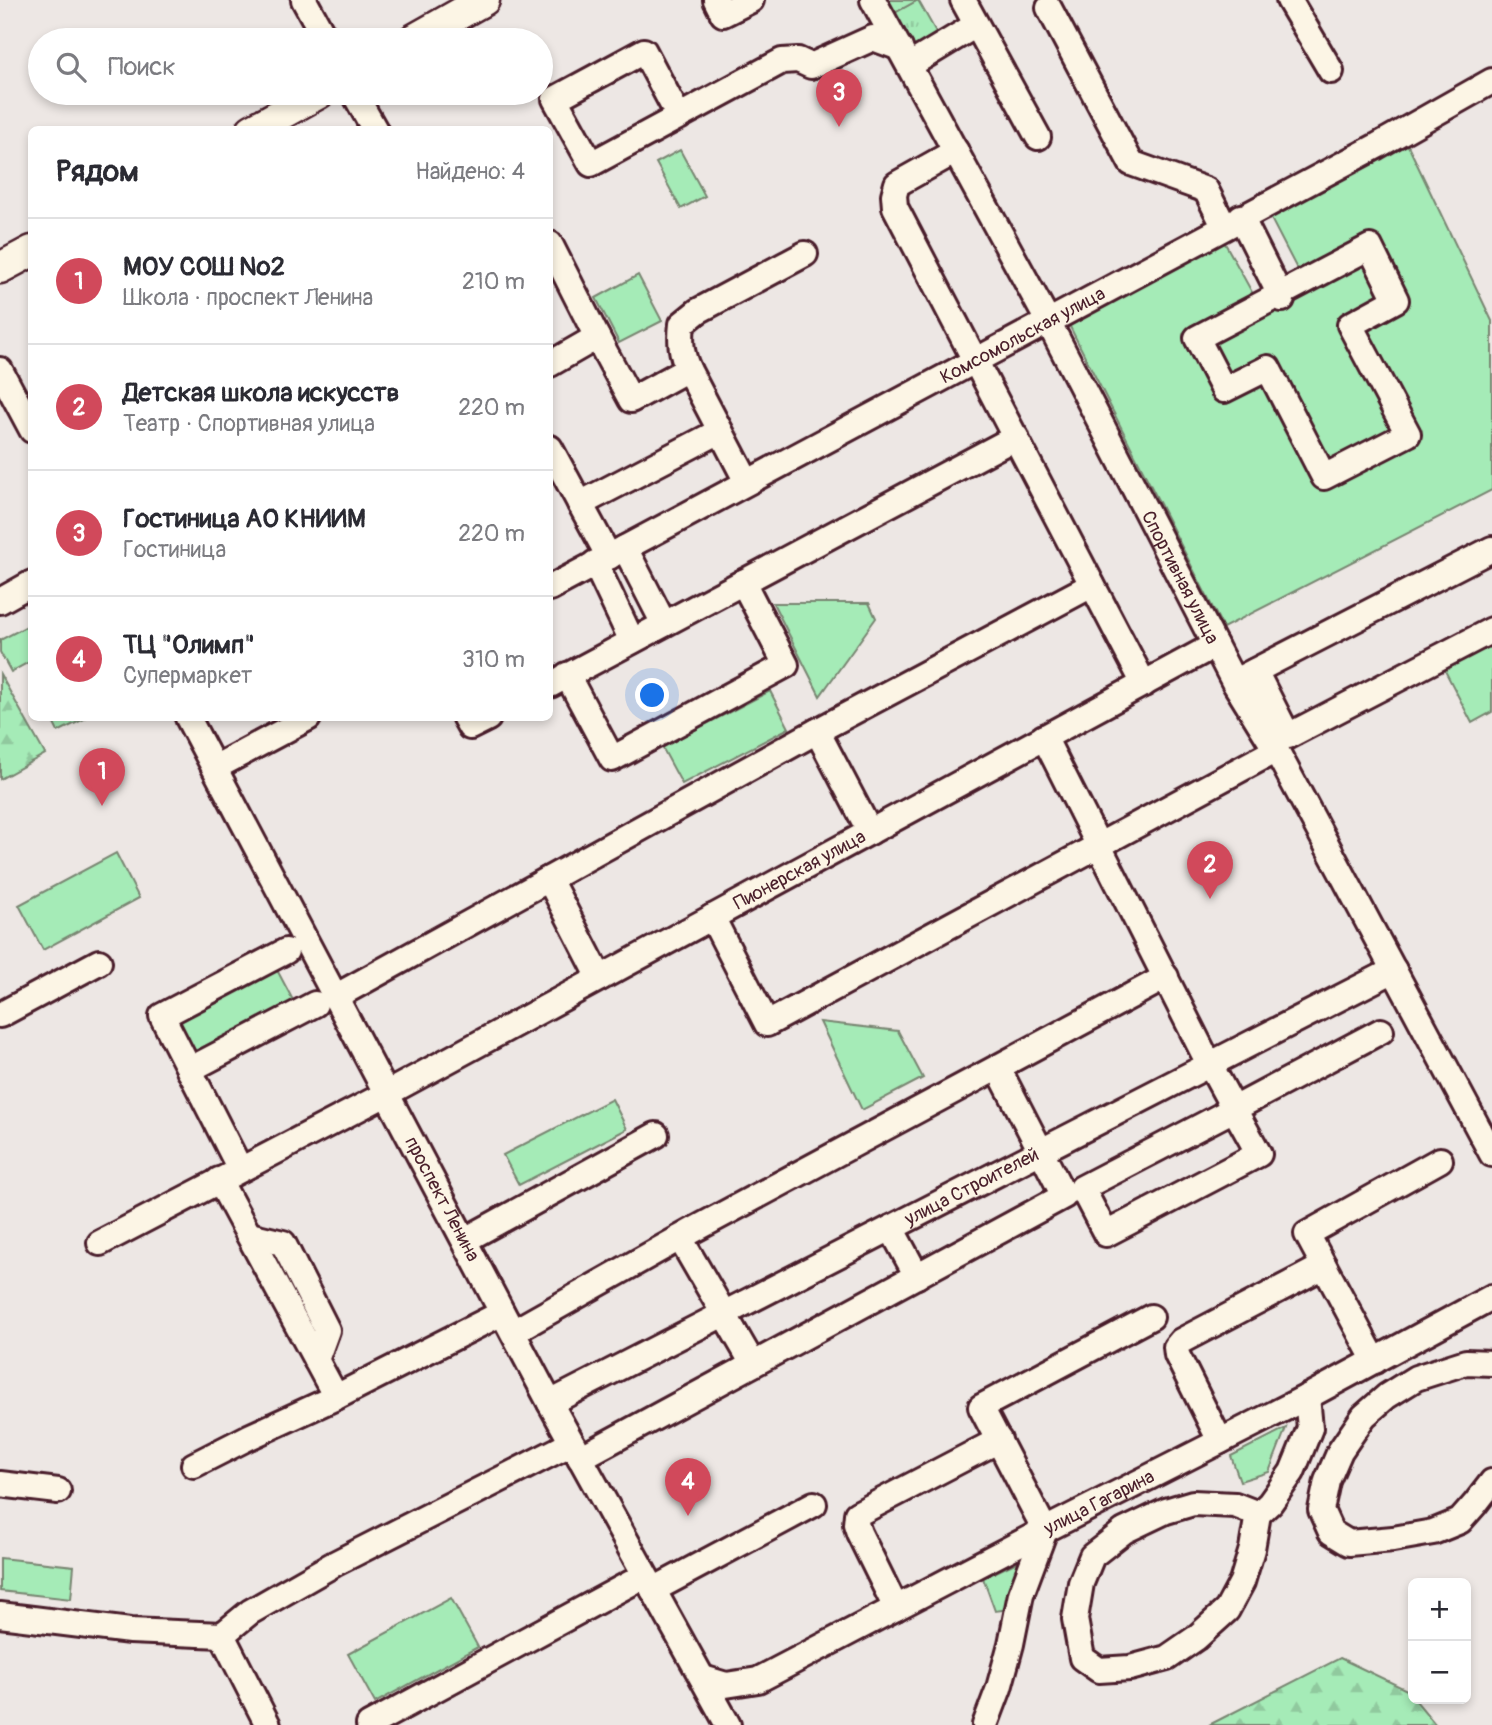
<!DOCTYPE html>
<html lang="ru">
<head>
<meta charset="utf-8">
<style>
	:root { --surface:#fff; --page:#f7f7f7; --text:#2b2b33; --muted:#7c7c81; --line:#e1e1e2; --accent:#d1495b }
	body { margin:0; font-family:Pangolin,sans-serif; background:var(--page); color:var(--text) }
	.controls { position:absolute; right:21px; bottom:21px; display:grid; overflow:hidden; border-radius:10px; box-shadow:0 4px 10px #0003 }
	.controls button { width:63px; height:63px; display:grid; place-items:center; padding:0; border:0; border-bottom:2px solid var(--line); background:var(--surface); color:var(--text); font:35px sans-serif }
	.you { position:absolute; left:653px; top:696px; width:24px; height:24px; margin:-18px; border:5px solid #fff; border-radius:50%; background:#1a73e8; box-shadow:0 0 0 10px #1a73e833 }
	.badge { display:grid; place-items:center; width:46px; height:46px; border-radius:50%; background:var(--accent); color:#fff; font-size:23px; font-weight:700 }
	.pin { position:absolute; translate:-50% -58px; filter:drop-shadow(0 2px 4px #0008) }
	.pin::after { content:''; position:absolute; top:37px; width:24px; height:21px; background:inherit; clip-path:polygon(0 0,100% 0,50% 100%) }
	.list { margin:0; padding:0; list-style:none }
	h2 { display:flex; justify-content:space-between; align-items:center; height:91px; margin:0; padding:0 28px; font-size:30px }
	h2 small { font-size:23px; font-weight:400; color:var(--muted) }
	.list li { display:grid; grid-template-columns:46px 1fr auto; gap:21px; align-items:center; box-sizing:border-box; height:126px; padding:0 28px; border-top:2px solid var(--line) }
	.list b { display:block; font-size:26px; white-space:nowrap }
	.list p { margin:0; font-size:23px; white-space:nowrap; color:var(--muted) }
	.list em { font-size:23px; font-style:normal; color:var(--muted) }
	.icon { flex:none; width:38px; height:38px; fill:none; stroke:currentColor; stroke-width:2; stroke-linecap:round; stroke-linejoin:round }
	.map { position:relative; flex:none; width:1492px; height:1725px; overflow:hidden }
	.search { position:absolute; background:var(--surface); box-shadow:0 4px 10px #0003; left:28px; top:28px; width:525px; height:77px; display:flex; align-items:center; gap:18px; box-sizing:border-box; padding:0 24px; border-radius:38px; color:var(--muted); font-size:26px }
	.panel { position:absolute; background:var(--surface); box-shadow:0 4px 10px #0003; left:28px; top:126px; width:525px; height:595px; border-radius:10px }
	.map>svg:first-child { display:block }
	.grass { fill:url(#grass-tufts); stroke:#788571; stroke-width:2 }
	.forest { fill:url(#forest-firs); stroke:#788571; stroke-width:2 }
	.green { fill:#a5ebb7; stroke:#788571; stroke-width:2 }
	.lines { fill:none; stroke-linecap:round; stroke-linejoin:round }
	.minor-casing { stroke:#4a1f2b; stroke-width:30 }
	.major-casing { stroke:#4a1f2b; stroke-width:35 }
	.minor { stroke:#fcf5e5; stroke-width:24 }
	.major { stroke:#fcf5e5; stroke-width:30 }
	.labels { text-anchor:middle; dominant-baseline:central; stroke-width:5; stroke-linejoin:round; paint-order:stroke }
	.street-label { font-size:19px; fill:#4a1f2b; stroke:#fcf5e5 }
</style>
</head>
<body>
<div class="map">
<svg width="1492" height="1725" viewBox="0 0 1492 1725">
	<defs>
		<pattern id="grass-tufts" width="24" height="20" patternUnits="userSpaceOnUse" patternTransform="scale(1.75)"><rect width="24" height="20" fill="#a5ebb7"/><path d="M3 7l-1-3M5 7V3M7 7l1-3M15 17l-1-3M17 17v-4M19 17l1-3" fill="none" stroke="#90c99e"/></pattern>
		<pattern id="forest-firs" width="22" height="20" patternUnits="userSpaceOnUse" patternTransform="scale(1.75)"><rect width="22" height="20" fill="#a5ebb7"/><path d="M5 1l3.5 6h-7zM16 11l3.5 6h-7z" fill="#90c99e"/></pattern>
	</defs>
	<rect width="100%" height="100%" fill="#ede7e4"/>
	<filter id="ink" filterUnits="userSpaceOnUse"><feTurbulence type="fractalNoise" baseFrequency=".0143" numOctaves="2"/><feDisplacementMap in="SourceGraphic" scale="14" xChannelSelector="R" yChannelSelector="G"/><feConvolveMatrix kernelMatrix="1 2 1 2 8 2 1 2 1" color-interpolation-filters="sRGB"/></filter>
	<g filter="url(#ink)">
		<path class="grass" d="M918,0l18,32 -4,11 -20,6 -21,-34z"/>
		<g class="forest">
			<path d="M0,674l45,80 -45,25z"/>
			<path d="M1340,1658l67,32 29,35h-227z"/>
		</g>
		<g class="green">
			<path d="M883,0h35l-27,15z"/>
			<path d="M1405,139l87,182v169l-269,138 -157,-309 155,-83 32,58 -54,31 11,21 153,-81 -12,-23 -53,29 -30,-58z"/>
			<path d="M680,150l25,46 -24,13 -25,-46z"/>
			<path d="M638,275l24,46 -43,22 -23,-45z"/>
			<path d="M773,603h96l7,15 -56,78z"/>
			<path d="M31,624v37l-20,11 -11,-20v-12z"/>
			<path d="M1492,639v73l-20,11 -30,-58z"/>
			<path d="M770,691l19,37 -107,56 -20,-37z"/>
			<path d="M51,718h35l-28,14z"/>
			<path d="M116,853l23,45 -96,52 -24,-45z"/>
			<path d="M276,968l19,36 -100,52 -18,-36z"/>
			<path d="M820,1022l78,9 25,47 -61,32z"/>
			<path d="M612,1099l15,30 -108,56 -16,-30z"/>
			<path d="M1286,1428l-17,44 -29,9 -9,-25z"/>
			<path d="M1030,1556l-20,53 -15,2 -12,-33z"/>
			<path d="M0,1558l74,8 -3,33 -71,-8z"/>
			<path d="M451,1598l27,49 -103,56 -27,-49z"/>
		</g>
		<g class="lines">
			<defs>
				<g id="minor">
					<path d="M304,0l22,40"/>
					<path d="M716,0l7,14 28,-14"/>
					<path id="s1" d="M873,0l175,321 167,324 19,37 42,68 216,404"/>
					<path d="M963,0l75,137"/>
					<path d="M1289,0l42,71"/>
					<path d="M1049,8l82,155 75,27 18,36"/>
					<path d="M910,65l66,-40"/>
					<path d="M354,93l21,37"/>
					<path d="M679,117l-35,-66 -89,48 36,65 191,-103 16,-1 13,6 62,-28 27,10"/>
					<path d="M956,151l-59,33 -3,11 1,12 249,477"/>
					<path d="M1241,217l41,82"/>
					<path d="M550,244l47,93"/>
					<path d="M1370,247l26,53 -46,25 58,109 -84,43 -56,-109 -44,22 -27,-52z"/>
					<path d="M550,364l47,-27 34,63 57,-31"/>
					<path d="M0,370l32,60"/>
					<path d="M550,448l59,109"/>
					<path d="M747,482l-59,-113c-7,-16 -8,-28 -6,-45l16,-13 107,-57"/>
					<path d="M580,504l140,-73"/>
					<path d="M625,548l39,76"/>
					<path d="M595,563l37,78"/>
					<path id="s2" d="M550,588l827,-442 115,-65"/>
					<path d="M0,601l32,-18"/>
					<path d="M1255,671l33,65 204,-106"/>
					<path d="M567,675l45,84 174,-94 -43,-83"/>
					<path d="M1241,678l251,-129"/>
					<path d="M550,685l466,-248"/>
					<path id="s3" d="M188,718l362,685 178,322"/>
					<path d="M465,718l5,9 18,-9"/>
					<path d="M817,731l275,-146"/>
					<path d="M1044,737l159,315 31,57 -152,79 24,46 153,-80 -25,-45 147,-78"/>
					<path d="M216,767l92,-49"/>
					<path d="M549,879l51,99"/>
					<path d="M712,917l55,107 509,-274"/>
					<path d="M335,997l482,-266 53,101"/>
					<path d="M0,1015l99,-53"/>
					<path d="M189,1070l126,-66"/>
					<path d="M240,1169l-78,-153 124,-65"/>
					<path d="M219,1180l117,217"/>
					<path d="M891,1228l26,48"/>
					<path d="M249,1235l34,8 44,87 -11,30"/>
					<path d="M680,1238l73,126"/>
					<path d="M465,1240l191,-105"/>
					<path id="s4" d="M100,1243l286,-149 829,-449"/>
					<path d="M513,1332l179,-101 474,-254"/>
					<path d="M1375,1361l-68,-127 133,-74"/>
					<path d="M1492,1363l-26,-1 -50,16 -29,18 -23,20 -24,35 -13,30 -6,29 10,22 18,11 44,-4 40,-7 27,-11 15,-17 17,-22"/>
					<path id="s5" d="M550,1403l844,-433"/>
					<path d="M1220,1441l-43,-86 -1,-8 5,-6 143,-75"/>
					<path d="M580,1458l484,-262 -66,-128"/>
					<path d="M194,1465l55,-28 87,-40 166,-84"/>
					<path d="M0,1484l58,7"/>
					<path d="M1258,1514l-6,35 -10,33 -15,28 -31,28 -29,20 -37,10 -31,2 -17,-12 -7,-39 6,-36 11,-27 32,-25 42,-20 27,-8 42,2 23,9 12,-11 22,-31 18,-44 -3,-31"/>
					<path d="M653,1590l161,-86"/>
					<path d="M896,1608l-37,-75 -3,-9 1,-10 142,-74"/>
					<path d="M0,1615l130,16 92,4 28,-23 84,-48 238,-121"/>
					<path d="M222,1635l46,90"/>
					<path id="s6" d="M703,1678l23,7 32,-5 287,-150 262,-133 185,-100"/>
					<path d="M369,1725l275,-149"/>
					<path d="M985,1725l14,-37 12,-44 10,-50 24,-64 -64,-123 170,-90"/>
				</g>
				<g id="major">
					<path d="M413,40l71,-40"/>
					<path d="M252,130l67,-37"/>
					<path d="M0,268l32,-17"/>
				</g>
			</defs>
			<use href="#minor" class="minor-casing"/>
			<use href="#major" class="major-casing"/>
			<use href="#minor" class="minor"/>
			<use href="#major" class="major"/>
		</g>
	</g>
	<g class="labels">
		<g class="street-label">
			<text stroke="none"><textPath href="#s2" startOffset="536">Комсомольская улица</textPath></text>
			<text stroke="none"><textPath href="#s1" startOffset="654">Спортивная улица</textPath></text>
			<text stroke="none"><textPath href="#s4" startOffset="793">Пионерская улица</textPath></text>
			<text stroke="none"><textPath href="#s5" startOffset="474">улица Строителей</textPath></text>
			<text stroke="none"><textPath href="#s3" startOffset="544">проспект Ленина</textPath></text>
			<text stroke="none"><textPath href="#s6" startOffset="441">улица Гагарина</textPath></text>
		</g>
	</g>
</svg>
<div class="controls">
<button>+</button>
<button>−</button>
</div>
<div class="you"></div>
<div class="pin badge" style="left:102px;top:806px">1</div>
<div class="pin badge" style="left:1210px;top:899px">2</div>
<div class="pin badge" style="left:839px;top:127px">3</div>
<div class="pin badge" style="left:688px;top:1516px">4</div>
<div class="search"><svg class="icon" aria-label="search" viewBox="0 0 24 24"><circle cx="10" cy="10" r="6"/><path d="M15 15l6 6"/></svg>Поиск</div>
<section class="panel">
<h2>Рядом<small>Найдено: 4</small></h2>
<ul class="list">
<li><span class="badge">1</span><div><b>МОУ СОШ №2</b><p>Школа · проспект Ленина</p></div><em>210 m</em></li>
<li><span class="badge">2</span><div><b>Детская школа искусств</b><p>Театр · Спортивная улица</p></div><em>220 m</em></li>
<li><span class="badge">3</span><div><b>Гостиница АО КНИИМ</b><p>Гостиница</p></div><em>220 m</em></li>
<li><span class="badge">4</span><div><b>ТЦ &quot;Олимп&quot;</b><p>Супермаркет</p></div><em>310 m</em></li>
</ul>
</section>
</div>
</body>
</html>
